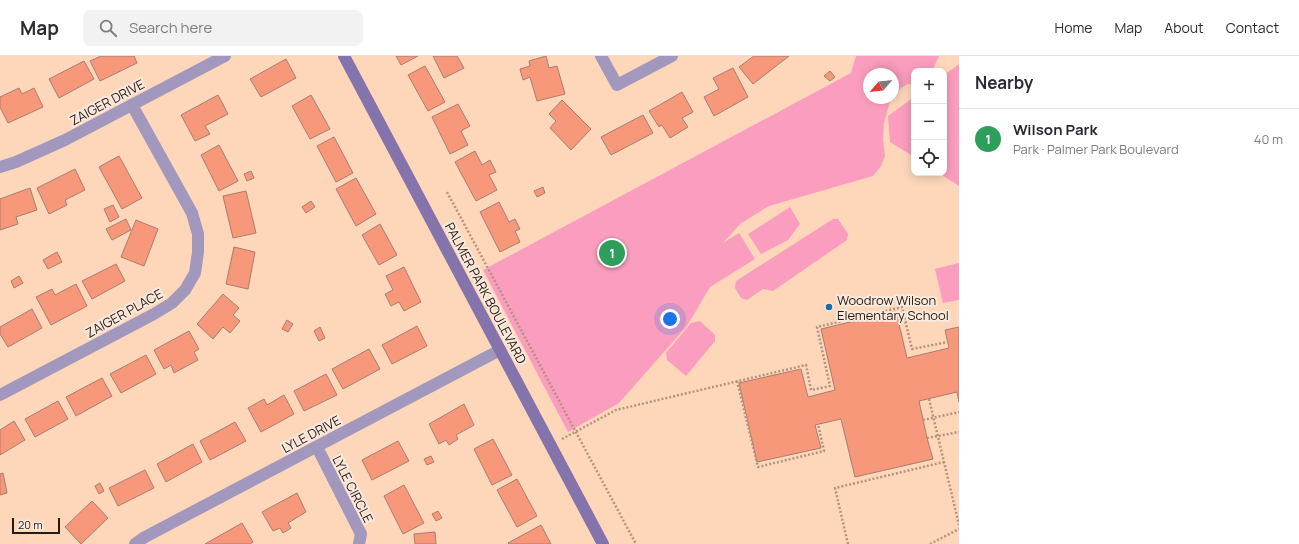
<!DOCTYPE html>
<html lang="en">
<head>
<meta charset="utf-8">
<style>
	:root { --surface:#fff; --page:#f2f2f3; --text:#2b2b33; --muted:#7c7c81; --line:#e1e1e2; --accent:#1571a0 }
	body { margin:0; font-family:Manrope,sans-serif; background:var(--page); color:var(--text) }
	.controls { position:absolute; right:12px; top:12px; display:grid; overflow:hidden; border-radius:8px; box-shadow:0 2px 10px #0003 }
	.controls button { width:36px; height:36px; display:grid; place-items:center; padding:0; border:0; border-bottom:1px solid var(--line); background:var(--surface); color:var(--text); font:20px sans-serif }
	.compass { position:absolute; left:863px; top:12px; width:36px; height:36px; border-radius:50%; background:var(--surface); box-shadow:0 2px 10px #0003; rotate:242deg }
	.scale { position:absolute; left:12px; bottom:10px; width:48px; box-sizing:border-box; padding-left:4px; border:2px solid #281a10; border-top:0; font-size:11px; line-height:14px; white-space:nowrap; color:#281a10; -webkit-text-stroke:3px #f9e9de; paint-order:stroke }
	.you { position:absolute; left:670px; top:263px; width:14px; height:14px; margin:-10px; border:3px solid #fff; border-radius:50%; background:#1a73e8; box-shadow:0 0 0 6px #1a73e833 }
	.badge { display:grid; place-items:center; width:26px; height:26px; border-radius:50%; background:var(--accent); color:#fff; font-size:13px; font-weight:700 }
	.pin { position:absolute; translate:-50% -50%; border:2px solid #fff; box-shadow:0 1px 4px #0006 }
	.list { margin:0; padding:0; list-style:none }
	h2 { display:flex; justify-content:space-between; align-items:center; height:52px; margin:0; padding:0 16px; font-size:17px }
	h2 small { font-size:13px; font-weight:400; color:var(--muted) }
	.list li { display:grid; grid-template-columns:26px 1fr auto; gap:12px; align-items:center; box-sizing:border-box; height:60px; padding:0 16px; border-top:1px solid var(--line) }
	.list b { display:block; font-size:15px; white-space:nowrap }
	.list p { margin:0; font-size:13px; white-space:nowrap; color:var(--muted) }
	.list em { font-size:13px; font-style:normal; color:var(--muted) }
	.icon { flex:none; width:22px; height:22px; fill:none; stroke:currentColor; stroke-width:2; stroke-linecap:round; stroke-linejoin:round }
	.map { position:relative; flex:none; width:959px; height:488px; overflow:hidden }
	header { display:flex; align-items:center; gap:24px; box-sizing:border-box; height:56px; padding:0 20px; background:var(--surface); border-bottom:1px solid var(--line) }
	header strong { font-size:19px }
	nav { display:flex; gap:22px; margin-inline-start:auto; font-size:14px }
	.search { width:280px; height:36px; background:var(--page); display:flex; align-items:center; gap:10px; box-sizing:border-box; padding:0 14px; border-radius:8px; color:var(--muted); font-size:15px }
	main { display:flex }
	aside { flex:1; background:var(--surface) }
	.map>svg:first-child { display:block }
	.green { fill:#fb9dbe }
	.building { fill:#f8987b; stroke:#a87d70 }
	.lines { fill:none; stroke-linecap:round; stroke-linejoin:round }
	.path { stroke:#b2947e; stroke-width:2.5; stroke-dasharray:2 2; stroke-linecap:butt }
	.street { stroke:#a298bd; stroke-width:12 }
	.secondary { stroke:#8474ab; stroke-width:12 }
	.poi-dot { fill:#1571a0; stroke:#f9e9de; stroke-width:1.5 }
	.labels { text-anchor:middle; dominant-baseline:central; stroke-width:4; stroke-linejoin:round; paint-order:stroke }
	.street-label { font-size:13px; fill:#281a10; stroke:#f9e9de }
	.poi-label { font-size:13px; fill:#281a10; stroke:#f9e9de; text-anchor:start }
</style>
</head>
<body>
<header>
<strong>Map</strong>
<div class="search"><svg class="icon" aria-label="search" viewBox="0 0 24 24"><circle cx="10" cy="10" r="6"/><path d="M15 15l6 6"/></svg>Search here</div>
<nav><a>Home</a><a>Map</a><a>About</a><a>Contact</a></nav>
</header>
<main>
<div class="map">
<svg width="959" height="488" viewBox="0 0 959 488">
	<rect width="100%" height="100%" fill="#fed7ba"/>
	<g class="green">
		<path d="M856,0h83l-7,15h-18v14l-6,-1 -7,4 -8,8v-22h-24v24h22l-7,25 -1,16 2,17 -4,10 -8,10 -104,30 -29,18 -17,19 16,-10 16,26 -45,28 -23,39 -68,77 -51,29 -85,-162 368,-197z"/>
		<path d="M959,8v122l-20,-13h5v-98z"/>
		<path d="M914,41v60l-24,-15 -2,-26z"/>
		<path d="M790,151l10,17 -12,16 -27,14 -13,-20z"/>
		<path d="M833,163h5l10,15 -1,6 -74,51 -10,-2 -16,11 -6,-2 -6,-10 1,-7z"/>
		<path d="M959,207v37l-16,3 -8,-34z"/>
		<path d="M700,265l15,14v6l-29,35 -19,-16 -1,-7 25,-30z"/>
	</g>
	<g class="building">
		<path d="M101,0h33l3,7 -37,18 -10,-20z"/>
		<path d="M396,0h22l-17,9z"/>
		<path d="M433,0h24l7,12 -20,10z"/>
		<path d="M546,0l3,12 8,-2 8,28 -28,7 -7,-24 -7,3 -3,-11 10,-3 -1,-5z"/>
		<path d="M754,0h35l-36,28 -14,-17z"/>
		<path d="M286,3l10,19 -35,19 -11,-18z"/>
		<path d="M84,5l10,18 -35,19 -10,-19z"/>
		<path d="M425,10l20,36 -17,9 -20,-36z"/>
		<path d="M733,12l15,29 -34,19 -10,-19 15,-8 -6,-11z"/>
		<path d="M830,15l5,6 -5,4 -6,-5z"/>
		<path d="M19,32l3,6 12,-6 9,19 -35,16 -8,-16v-10z"/>
		<path d="M682,36l11,20 -11,6 6,9 -18,11 -8,-13 -3,2 -10,-16z"/>
		<path d="M218,39l10,19 -23,12 5,8 -15,7 -14,-26z"/>
		<path d="M311,39l19,34 -20,10 -18,-33z"/>
		<path d="M562,44l29,29 -20,21 -21,-22 6,-7 -7,-7z"/>
		<path d="M458,48l12,22 -9,5 7,14 -18,9 -18,-37z"/>
		<path d="M643,59l10,18 -42,22 -10,-18z"/>
		<path d="M334,81l19,36 -17,9 -19,-36z"/>
		<path d="M219,89l19,36 -19,10 -18,-36z"/>
		<path d="M475,95l7,14 8,-5 6,12 -7,3 8,15 -21,11 -21,-39z"/>
		<path d="M119,100l23,42 -20,11 -23,-42z"/>
		<path d="M75,113l10,21 -20,10 2,5 -18,9 -12,-26z"/>
		<path d="M251,115l3,7 -7,3 -3,-7z"/>
		<path d="M356,122l20,36 -20,12 -20,-37z"/>
		<path d="M543,131l2,6 -8,4 -3,-6z"/>
		<path d="M30,132l7,22 -21,7 2,7 -18,6v-31z"/>
		<path d="M246,135l10,42 -23,5 -10,-42z"/>
		<path d="M311,145l4,6 -9,6 -4,-6z"/>
		<path d="M499,146l10,20 6,-3 5,10 -5,2 5,11 -20,10 -20,-40z"/>
		<path d="M113,149l6,12 -9,5 -6,-13z"/>
		<path d="M126,163l5,11 -19,10 -6,-11z"/>
		<path d="M136,164l22,9 -14,37 -23,-9z"/>
		<path d="M380,168l17,31 -18,10 -17,-30z"/>
		<path d="M234,191l21,5 -7,37 -22,-5z"/>
		<path d="M57,196l5,10 -14,7 -5,-9z"/>
		<path d="M116,208l9,17 -33,18 -10,-18z"/>
		<path d="M404,211l17,35 -17,9 -5,-9 -8,4 -6,-12 8,-4 -7,-14z"/>
		<path d="M19,220l4,7 -9,5 -3,-7z"/>
		<path d="M76,228l11,22 -36,19 -15,-28 16,-8 3,6z"/>
		<path d="M223,238l16,14 -6,7 7,6 -10,12 -7,-6 -10,12 -16,-15z"/>
		<path d="M32,253l10,19 -34,19 -8,-13v-7z"/>
		<path d="M896,255l11,47 42,-10 -4,-18 14,-3v75l-2,-10 -38,9 8,37 6,21 -78,18 -14,-58 -26,6 6,23 -64,14 -18,-79 62,-14 7,28 27,-7 -14,-61z"/>
		<path d="M287,264l6,4 -5,8 -6,-3z"/>
		<path d="M417,270l10,20 -35,18 -10,-19z"/>
		<path d="M320,271l5,11 -6,3 -5,-10z"/>
		<path d="M189,275l10,18 -5,3 4,8 -24,13 -3,-8 -7,4 -10,-19z"/>
		<path d="M369,293l11,20 -37,20 -11,-20z"/>
		<path d="M146,299l10,19 -35,19 -11,-19z"/>
		<path d="M326,318l11,21 -33,16 -10,-20z"/>
		<path d="M102,322l10,18 -36,20 -10,-19z"/>
		<path d="M284,339l10,19 -33,18 -13,-24 16,-9 3,6z"/>
		<path d="M58,345l10,18 -33,18 -10,-18z"/>
		<path d="M464,348l10,21 -18,10 2,4 -9,6 -3,-5 -7,4 -10,-20z"/>
		<path d="M14,365l11,19 -25,15v-25z"/>
		<path d="M235,366l11,19 -36,19 -10,-19z"/>
		<path d="M493,383l19,36 -20,10 -18,-36z"/>
		<path d="M398,385l11,20 -37,19 -10,-20z"/>
		<path d="M193,388l9,18 -36,20 -9,-18z"/>
		<path d="M431,400l3,6 -7,3 -3,-6z"/>
		<path d="M145,414l9,18 -36,18 -9,-18z"/>
		<path d="M3,417l4,20 -7,2v-21z"/>
		<path d="M517,423l20,37 -20,11 -20,-37z"/>
		<path d="M100,427l4,8 -5,3 -4,-8z"/>
		<path d="M404,429l20,38 -21,11 -19,-38z"/>
		<path d="M297,437l9,19 -18,11 3,5 -8,5 -3,-5 -7,3 -11,-19z"/>
		<path d="M92,445l16,17 -27,26 -16,-17z"/>
		<path d="M438,455l4,7 -6,3 -4,-7z"/>
		<path d="M242,467l11,19 -3,2h-45z"/>
		<path d="M541,469l10,19h-42l-1,-1z"/>
		<path d="M435,476l1,12h-21l-1,-10z"/>
	</g>
	<g class="lines">
		<g class="path">
			<path d="M447,136l189,352"/>
			<path d="M737,325l21,86 66,-16 -6,-27"/>
			<path d="M929,343l30,126"/>
			<path d="M923,364l36,-8"/>
			<path d="M927,382l32,-6"/>
			<path d="M562,383l54,-29 190,-45 5,25 19,-4 -13,-59 85,-20 10,42 36,-7"/>
			<path d="M848,488l-13,-56 109,-26"/>
			<path d="M930,488l29,-15"/>
		</g>
		<g class="street">
			<path d="M601,0l16,29 55,-29"/>
			<path d="M0,111l16,-5 49,-22 160,-84"/>
			<path d="M0,339l154,-81 18,-11 13,-13 10,-17 3,-21v-18l-6,-21 -60,-108"/>
			<path d="M317,391l44,87 -2,10"/>
			<path d="M135,488l10,-7 355,-187"/>
		</g>
		<path class="secondary" d="M344,0l259,488"/>
	</g>
	<circle class="poi-dot" cx="829" cy="251" r="4"/>
	<g class="labels">
		<g class="street-label">
			<text transform="translate(107 46) rotate(-28)">ZAIGER DRIVE</text>
			<text transform="translate(486 237) rotate(62)">PALMER PARK BOULEVARD</text>
			<text transform="translate(124 257) rotate(-29)">ZAIGER PLACE</text>
			<text transform="translate(311 378) rotate(-28)">LYLE DRIVE</text>
			<text transform="translate(353 433) rotate(63)">LYLE CIRCLE</text>
		</g>
		<g class="poi-label">
			<text x="837" y="244">Woodrow Wilson<tspan x="837" dy="15">Elementary School</tspan></text>
		</g>
	</g>
</svg>
<div class="controls">
<button>+</button>
<button>−</button>
<button><svg class="icon" aria-label="locate" viewBox="0 0 24 24"><circle cx="12" cy="12" r="6"/><path d="M12 2v4M12 18v4M2 12h4M18 12h4"/></svg></button>
</div>
<svg class="compass" viewBox="-18 -18 36 36"><path d="M0-13l5 13h-10z" fill="#e53935"/><path d="M0 13l5-13h-10z" fill="#7c7c81"/></svg>
<div class="scale">20 m</div>
<div class="you"></div>
<div class="pin badge" style="left:612px;top:197px;background:#2e9e5b">1</div>
</div>
<aside>
<h2>Nearby<small></small></h2>
<ul class="list">
<li><span class="badge" style="background:#2e9e5b">1</span><div><b>Wilson Park</b><p>Park · Palmer Park Boulevard</p></div><em>40 m</em></li>
</ul>
</aside>
</main>
</body>
</html>
